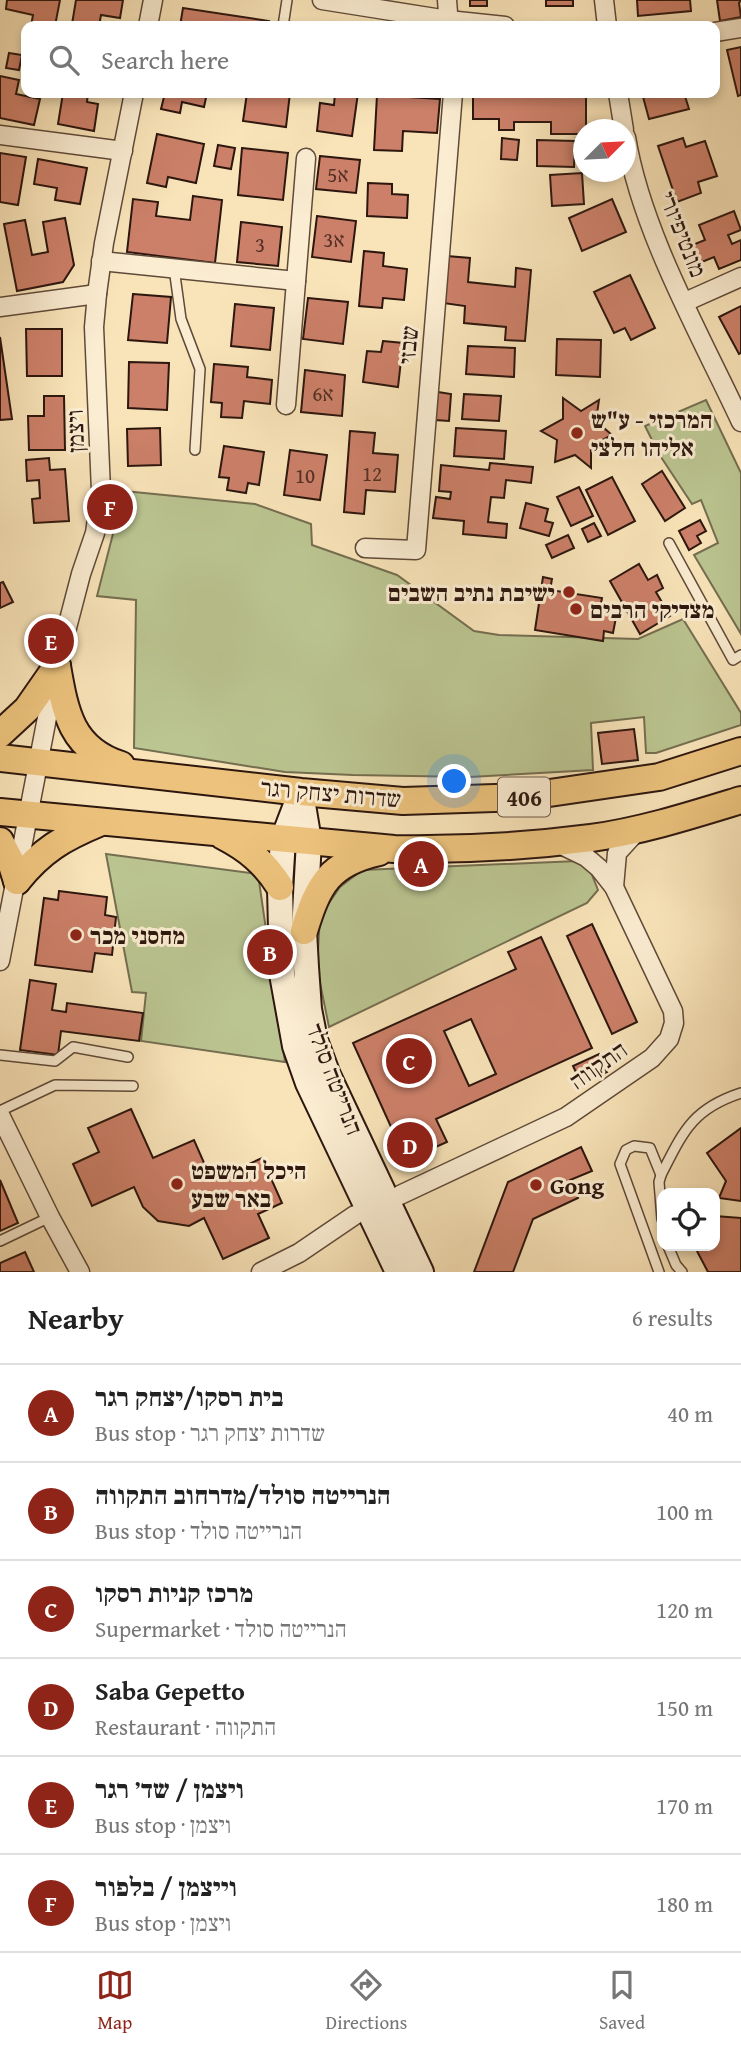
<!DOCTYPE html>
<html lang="en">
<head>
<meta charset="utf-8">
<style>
	:root { --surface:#fff; --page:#f2f2f2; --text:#222; --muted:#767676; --line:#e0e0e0; --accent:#8f2418 }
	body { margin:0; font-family:"Gentium Book Plus","Frank Ruhl Libre",serif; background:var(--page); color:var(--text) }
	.controls { position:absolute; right:21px; bottom:21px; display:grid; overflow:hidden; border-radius:14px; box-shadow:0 4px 10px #0003 }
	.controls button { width:63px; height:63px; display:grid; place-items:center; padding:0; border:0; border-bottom:2px solid var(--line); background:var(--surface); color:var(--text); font:35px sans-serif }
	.compass { position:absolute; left:573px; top:119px; width:63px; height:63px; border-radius:50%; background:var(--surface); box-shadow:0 4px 10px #0003; rotate:66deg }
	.you { position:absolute; left:455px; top:782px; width:24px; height:24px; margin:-18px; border:5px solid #fff; border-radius:50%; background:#1a73e8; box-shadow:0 0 0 10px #1a73e833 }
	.badge { display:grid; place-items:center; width:46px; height:46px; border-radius:50%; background:var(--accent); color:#fff; font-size:23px; font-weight:700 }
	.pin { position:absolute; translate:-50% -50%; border:4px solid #fff; box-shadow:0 2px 7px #0006 }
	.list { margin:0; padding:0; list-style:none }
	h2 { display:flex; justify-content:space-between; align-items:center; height:91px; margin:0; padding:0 28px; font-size:30px }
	h2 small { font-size:23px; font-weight:400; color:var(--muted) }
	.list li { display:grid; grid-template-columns:46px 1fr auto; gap:21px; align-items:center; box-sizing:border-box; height:98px; padding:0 28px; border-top:2px solid var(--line) }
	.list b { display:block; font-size:26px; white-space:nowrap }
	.list p { margin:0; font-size:23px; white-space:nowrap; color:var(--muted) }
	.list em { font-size:23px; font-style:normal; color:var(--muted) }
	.icon { flex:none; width:38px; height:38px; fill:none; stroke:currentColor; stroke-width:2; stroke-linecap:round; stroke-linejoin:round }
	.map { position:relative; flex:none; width:741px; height:1272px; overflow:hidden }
	.search { position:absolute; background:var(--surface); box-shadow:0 4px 10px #0003; left:21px; right:21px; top:21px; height:77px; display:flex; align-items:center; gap:18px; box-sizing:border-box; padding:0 24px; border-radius:14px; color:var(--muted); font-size:26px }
	.sheet { height:679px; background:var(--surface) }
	nav { display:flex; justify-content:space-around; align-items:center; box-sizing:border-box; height:98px; border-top:2px solid var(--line); background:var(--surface); font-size:19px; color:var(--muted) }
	nav a { display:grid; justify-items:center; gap:4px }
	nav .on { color:var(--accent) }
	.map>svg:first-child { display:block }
	.green { fill:#bbc591; stroke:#746e50; stroke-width:2 }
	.building { fill:#cc8069; stroke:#2c160e; stroke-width:2; fill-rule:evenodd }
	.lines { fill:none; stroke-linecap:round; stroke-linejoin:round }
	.lane-casing { stroke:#5f4a39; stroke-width:12 }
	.street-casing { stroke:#5f4a39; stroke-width:21 }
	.secondary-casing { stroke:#2c160e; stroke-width:28 }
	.primary-casing { stroke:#2c160e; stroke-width:30 }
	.lane { stroke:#fbedd2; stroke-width:9 }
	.street { stroke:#fbedd2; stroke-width:18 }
	.secondary { stroke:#fbedd2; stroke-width:24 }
	.primary { stroke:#ecc27c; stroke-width:26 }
	.poi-dot { fill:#8f2418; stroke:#fbedd2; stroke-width:2.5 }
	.labels { text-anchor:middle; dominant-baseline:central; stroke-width:6; stroke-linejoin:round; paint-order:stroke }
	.number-label { font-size:21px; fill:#543025 }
	.shield { fill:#fbedd2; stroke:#6a5649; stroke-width:2 }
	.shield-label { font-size:23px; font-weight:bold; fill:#2c160e }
	.street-label { font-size:24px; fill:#2c160e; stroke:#fbedd2 }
	.poi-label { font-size:24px; font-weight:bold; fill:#2c160e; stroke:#fbedd2; text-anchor:start }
</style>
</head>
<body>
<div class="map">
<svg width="741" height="1272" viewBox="0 0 741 1272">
	<rect width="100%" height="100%" fill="#f9e4b9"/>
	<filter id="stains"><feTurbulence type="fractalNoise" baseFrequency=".00286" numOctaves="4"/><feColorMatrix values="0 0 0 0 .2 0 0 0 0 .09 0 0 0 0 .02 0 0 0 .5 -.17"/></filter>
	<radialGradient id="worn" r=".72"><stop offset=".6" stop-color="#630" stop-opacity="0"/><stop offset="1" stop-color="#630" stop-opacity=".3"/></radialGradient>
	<g class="green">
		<path d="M706,400l35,73v161l-47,-79 24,-12 -17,-43 -9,4 -33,-50 -14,-28z"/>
		<path d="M124,491l131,13 56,20 1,21 85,30 77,56 25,4 139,4 45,-20 58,94v12l-85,28h-10l-2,-36 -53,6 2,47 -123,7 -117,-2 -68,-3 -151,-24 2,-148 -39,-4z"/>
		<path d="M106,854l152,20 27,188 -144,-21 5,-48 -14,-1z"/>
		<path d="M578,861l12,9 8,20 -11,13 -258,124 -12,-59 3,-52 20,-29 22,-17z"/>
	</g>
	<g class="building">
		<path d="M7,0h53l-5,26h-24l2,-11 -27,-6z"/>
		<path d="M76,0h47l-3,18 -19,-3 -2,11 -27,-2z"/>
		<rect x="470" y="0" width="17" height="6"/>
		<rect x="546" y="0" width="27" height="6"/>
		<path d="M637,0h53l1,11 -53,5z"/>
		<path d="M717,0h24l-2,3 2,14 -21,4z"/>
		<path d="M183,8l86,13 -1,5h-88z"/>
		<path d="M741,47v48l-3,1 -11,-46z"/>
		<path d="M9,53l13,2 -3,15 -13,-2z"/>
		<path d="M0,76l19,4 -3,14 24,5 -6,26 -34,-7z"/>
		<path d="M63,93h25l-1,9 11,2 -4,27 -36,-7z"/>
		<path d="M165,93h42l-3,14 -22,-5 -2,11 -19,-4z"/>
		<path d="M247,93h43l-4,34 -43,-6z"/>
		<path d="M335,93h23l-6,43 -35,-5 3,-28 14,2z"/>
		<path d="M473,93h124v2h-11v35h-2v4h-33v-12h-37v8h-15v-11h-26z"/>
		<path d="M642,93h42l5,16 -40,10z"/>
		<path d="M377,95l63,4 -3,34 -34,-2 -1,20 -28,-1z"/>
		<path d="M157,134l47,10 -8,39 -28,-6 -2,10 -19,-4z"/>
		<path d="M502,138l17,2 -2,20 -16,-1z"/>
		<path d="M683,138l3,9 19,-6 12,35 -19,6 3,11 -24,9 -19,-56z"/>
		<path d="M537,140l38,1 -1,26 -37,-1z"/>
		<path d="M218,145l17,3 -4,21 -17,-3z"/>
		<path d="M242,148l46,5 -5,47 -45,-5z"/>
		<path d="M0,153l26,4 -8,48 -18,-3z"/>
		<path d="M320,156l40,4 -4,33 -40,-4z"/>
		<path d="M38,159l49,9 -7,36 -25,-4 2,-12 -23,-4z"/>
		<path d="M582,173l2,31 -32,2 -2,-31z"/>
		<path d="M368,183l24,1v10l16,1 -1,23 -40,-2z"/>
		<path d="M193,196l29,4 -7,63 -88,-11 6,-53 25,3 -2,14 34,4z"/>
		<path d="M612,199l14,33 -44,19 -13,-33z"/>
		<path d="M734,211l7,19 -13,5 4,9 9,-4v20l-22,9 -5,-12 -17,7 -7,-18 15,-6 -6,-15z"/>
		<path d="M317,216l39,5 -5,41 -39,-5z"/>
		<path d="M65,218l9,47 -11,17 -46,9 -13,-67 21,-4 7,35 16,-3 -5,-30z"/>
		<path d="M241,222l41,5 -4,39 -41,-4z"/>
		<path d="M364,251l20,2 -1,13 24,3 -3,31 -21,-2 -1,10 -23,-2z"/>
		<path d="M447,256l23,2 -2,24 47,5 1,-19 15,2 -6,71 -20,-1 1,-13 -42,-4 1,-17 -22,-3z"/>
		<path d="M630,275l25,53 -24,12 -6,-12 -11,5 -20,-41z"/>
		<path d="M133,294l38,3 -4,46 -39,-3z"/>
		<path d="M308,298l40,4 -5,42 -40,-5z"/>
		<path d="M235,304l39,4 -4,42 -39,-4z"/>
		<path d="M741,306v47l-2,1 -20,-37z"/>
		<path d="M26,329h36v47h-35z"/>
		<path d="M0,337l12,82 -12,1z"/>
		<path d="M557,339l44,1 -1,37 -44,-2z"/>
		<path d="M383,341l20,2 -5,44 -35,-5 4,-31 14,1z"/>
		<path d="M468,346l47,2 -1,29 -48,-3z"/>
		<path d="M129,362l40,1 -2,47 -39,-2z"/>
		<path d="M214,364l34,3 -1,10 25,3 -2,24 -26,-3 -2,17 -21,-1 1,-14 -11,-1z"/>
		<path d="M305,370l40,5 -3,41 -41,-4z"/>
		<path d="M438,392l13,2 -2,27 -14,-1z"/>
		<path d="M464,394l37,2 -2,25 -37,-2z"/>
		<path d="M44,396h20l1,54h-36l-1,-34h16z"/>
		<path d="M563,398l18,13 18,-11 -3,21 16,14 -21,11v22l-16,-13 -20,7 2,-22 -16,-9 22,-12z"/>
		<path d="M160,428l1,37 -33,1 -1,-37z"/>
		<path d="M456,428l50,3 -2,28 -50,-3z"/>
		<path d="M350,431l25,2 -2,20 25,2 -3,37 -29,-2 -2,24 -20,-2z"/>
		<path d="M224,446l40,6 -5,33 -11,-2 -2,10 -19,-3 2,-12 -10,-1z"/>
		<path d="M290,450l37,5 -7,45 -36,-5z"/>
		<path d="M49,458l1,12 15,-1 4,52 -35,2 -2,-24 8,-1 -1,-18 -12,1 -1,-21z"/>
		<path d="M490,463l43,4 -2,16 -25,-3 -2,18 -13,-1 -3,25 19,2 -1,14 -43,-4 1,-13 -31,-3 3,-21 14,2 1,-7 -12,-1 2,-26 48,5z"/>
		<path d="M662,471l23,37 -20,13 -23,-37z"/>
		<path d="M612,477l23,44 -27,14 -22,-45z"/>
		<path d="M579,487l14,29 -22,10 -14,-29z"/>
		<path d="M526,503l22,6 -3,12 8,2 -4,13 -29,-8z"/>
		<path d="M700,520l6,11 -9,5 4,7 -12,7 -10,-19z"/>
		<path d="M594,523l7,13 -13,6 -6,-13z"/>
		<path d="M568,535l6,13 -22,10 -6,-13z"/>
		<path d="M639,564l9,16 9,-5 6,13 -7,4 14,24 -30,18 -30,-53z"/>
		<path d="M543,577l9,2 -2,11 52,8 -2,11 17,3 -4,21 -9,-2 -1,10 -68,-11z"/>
		<path d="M3,582l10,20 -13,6v-25z"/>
		<path d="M634,729l4,31 -36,4 -4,-31z"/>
		<path d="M59,891l48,6 -2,18 11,2 -4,38 -17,-2 -3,19 -57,-7 9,-67 14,2z"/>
		<path d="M592,924l45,98 -25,12 -45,-98z"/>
		<path d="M541,937l51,111 -156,71 11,23 -41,18 -53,-117 163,-74 -8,-17zM471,1019l25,55 -27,12 -25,-55z"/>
		<path d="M30,980l26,4 -4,26 14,2 1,-9 76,10 -4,28 -78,-10 -3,24 -38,-5z"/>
		<path d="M599,1054l8,18 -26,11 -8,-17z"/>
		<path d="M131,1109l22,49 41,-18 18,41 50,-23 20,45 -24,11 11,24 -46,21 -19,-41 -15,8 -31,-5 -15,-14 -9,-20 -42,19 -19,-42 26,-12 -11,-24z"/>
		<path d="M741,1128v73l-22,-3 7,-17 -19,-28z"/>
		<path d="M581,1147l11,24 -22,9 8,18 -45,21 -20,53h-39l34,-90z"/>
		<path d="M0,1180l18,43 -18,8z"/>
		<path d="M715,1216l26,2v54h-33l-10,-19 -3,-7h20z"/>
		<path d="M25,1252l9,20h-34v-9z"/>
	</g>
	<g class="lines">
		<defs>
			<g id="lane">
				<path d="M283,26l4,-26"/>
				<path d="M174,268l7,51 19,50 -5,81"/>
				<path d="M669,543l64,117 8,-5"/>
				<path d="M0,1055l55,6 18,-14 55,10"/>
				<path d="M0,1111l55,-26 78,1"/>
				<path d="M662,1219l-3,-37 2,-7c22,-43 31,-66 80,-82"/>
				<path d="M0,1241l50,-24"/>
				<path d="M668,1246l8,19 6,7"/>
				<path d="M659,1272l-39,-108 6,-14 8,-4 16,2 11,27"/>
			</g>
			<g id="street">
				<path d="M322,0l126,20 57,6"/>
				<path d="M447,0l2,26"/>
				<path d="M604,0l3,26"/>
				<path d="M148,26l5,-26"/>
				<path d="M715,32l26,-4"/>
				<path d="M618,93l6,37"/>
				<path d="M0,135l123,16"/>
				<path d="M626,137c15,94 75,199 115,285"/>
				<path d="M101,261l195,20"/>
				<path d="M685,302l56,-25"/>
				<path d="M0,307l97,-13"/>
				<path d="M286,405l20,-247"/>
				<path d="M365,548l51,2 37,-457"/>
				<path d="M614,887l3,-34 22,-24"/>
				<path d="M0,961l57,-295 24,-92 14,-41 6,-42 -7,-164 3,-33 7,-51 30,-150"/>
				<path d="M0,1115l50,102 30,55"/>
				<path d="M400,1195l166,-78 86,-59 17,-19 5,-16 -1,-12 -59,-124 -15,-19 -13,-11 -29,-14"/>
				<path d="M261,1272l38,-19 56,-38"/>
			</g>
			<g id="secondary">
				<path d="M301,792l-18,47 -3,48 2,87 13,72 13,37 90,189"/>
				<path d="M301,793l8,48 -5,90 2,36 3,42 6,31 13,35 93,197"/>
			</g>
			<g id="primary">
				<path d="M57,666c8,46 14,83 64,99"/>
				<path d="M0,734l27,-25 30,-43"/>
				<path d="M0,758l301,34 102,9 119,-4 137,-20 82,-26"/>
				<path d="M0,812l394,37c63,1 135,-3 197,-11 51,-7 101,-23 150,-38"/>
				<path d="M223,836c25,13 42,27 57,51"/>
				<path d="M0,841l11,21 6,19"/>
				<path d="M17,881c25,-31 46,-43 82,-58"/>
				<path d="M304,931c14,-46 25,-68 75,-79"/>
			</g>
		</defs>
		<use href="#lane" class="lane-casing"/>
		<use href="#street" class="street-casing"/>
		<use href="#secondary" class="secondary-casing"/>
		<use href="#primary" class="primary-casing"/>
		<use href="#lane" class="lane"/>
		<use href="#street" class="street"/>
		<use href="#secondary" class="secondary"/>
		<use href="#primary" class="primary"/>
	</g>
	<g class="poi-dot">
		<circle cx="577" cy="433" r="7"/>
		<circle cx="569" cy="592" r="7"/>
		<circle cx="576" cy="609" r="7"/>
		<circle cx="76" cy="935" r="7"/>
		<circle cx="177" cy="1184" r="7"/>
		<circle cx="536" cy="1185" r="7"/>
	</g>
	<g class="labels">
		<g class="number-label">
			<text x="338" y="174">5א</text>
			<text x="334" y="239">3א</text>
			<text x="260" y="244">3</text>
			<text x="323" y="393">6א</text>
			<text x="372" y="473">12</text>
			<text x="305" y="475">10</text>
		</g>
		<rect class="shield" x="498" y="777.5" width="52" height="39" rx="5"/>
		<g class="shield-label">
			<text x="524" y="797">406</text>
		</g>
		<g class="street-label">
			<text transform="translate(683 234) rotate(68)">מונטיפיורי</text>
			<text transform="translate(408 345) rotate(-85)">שבזי</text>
			<text transform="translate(75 431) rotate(-92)">ויצמן</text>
			<text transform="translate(331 793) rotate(5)">שדרות יצחק רגר</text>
			<text transform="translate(598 1065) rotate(-35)">התקווה</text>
			<text transform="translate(335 1079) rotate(69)">הנרייטה סולד</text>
		</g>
		<g class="poi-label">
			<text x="591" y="419">המרכזי - ע"ש<tspan x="591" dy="28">אליהו חלצי</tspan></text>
			<text x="555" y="592" text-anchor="end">ישיבת נתיב השבים</text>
			<text x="590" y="609">מצדיקי הרבים</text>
			<text x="90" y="935">מחסני מכר</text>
			<text x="191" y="1170">היכל המשפט<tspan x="191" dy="28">באר שבע</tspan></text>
			<text x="550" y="1185">Gong</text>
		</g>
	</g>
	<rect width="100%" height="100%" filter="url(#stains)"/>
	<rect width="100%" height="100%" fill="url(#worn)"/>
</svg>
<div class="controls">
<button><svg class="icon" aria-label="locate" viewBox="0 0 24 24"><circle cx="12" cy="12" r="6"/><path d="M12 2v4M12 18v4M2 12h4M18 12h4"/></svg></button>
</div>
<svg class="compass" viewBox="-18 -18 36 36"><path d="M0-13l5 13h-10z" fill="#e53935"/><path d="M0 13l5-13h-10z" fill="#767676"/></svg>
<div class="you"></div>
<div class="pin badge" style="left:421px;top:864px">A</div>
<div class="pin badge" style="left:270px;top:952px">B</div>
<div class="pin badge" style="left:409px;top:1061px">C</div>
<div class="pin badge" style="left:410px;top:1145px">D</div>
<div class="pin badge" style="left:51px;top:641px">E</div>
<div class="pin badge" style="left:110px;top:507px">F</div>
<div class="search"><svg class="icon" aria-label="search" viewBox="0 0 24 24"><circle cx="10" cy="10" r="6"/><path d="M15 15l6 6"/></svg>Search here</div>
</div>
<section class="sheet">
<h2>Nearby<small>6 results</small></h2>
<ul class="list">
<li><span class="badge">A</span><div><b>בית רסקו/יצחק רגר</b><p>Bus stop · שדרות יצחק רגר</p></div><em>40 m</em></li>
<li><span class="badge">B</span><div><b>הנרייטה סולד/מדרחוב התקווה</b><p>Bus stop · הנרייטה סולד</p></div><em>100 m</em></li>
<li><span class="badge">C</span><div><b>מרכז קניות רסקו</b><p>Supermarket · הנרייטה סולד</p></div><em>120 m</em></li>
<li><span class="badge">D</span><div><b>Saba Gepetto</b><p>Restaurant · התקווה</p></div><em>150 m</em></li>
<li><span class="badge">E</span><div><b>ויצמן / שד׳ רגר</b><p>Bus stop · ויצמן</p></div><em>170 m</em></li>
<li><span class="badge">F</span><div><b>וייצמן / בלפור</b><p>Bus stop · ויצמן</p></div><em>180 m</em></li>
</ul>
</section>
<nav>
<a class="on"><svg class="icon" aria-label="map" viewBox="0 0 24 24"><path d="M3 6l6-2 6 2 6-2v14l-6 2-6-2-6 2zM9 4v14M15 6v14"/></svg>Map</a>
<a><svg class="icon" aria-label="directions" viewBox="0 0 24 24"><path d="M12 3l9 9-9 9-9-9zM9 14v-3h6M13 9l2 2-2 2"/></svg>Directions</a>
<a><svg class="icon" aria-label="saved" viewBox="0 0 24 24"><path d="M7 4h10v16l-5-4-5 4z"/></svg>Saved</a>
</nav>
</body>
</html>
